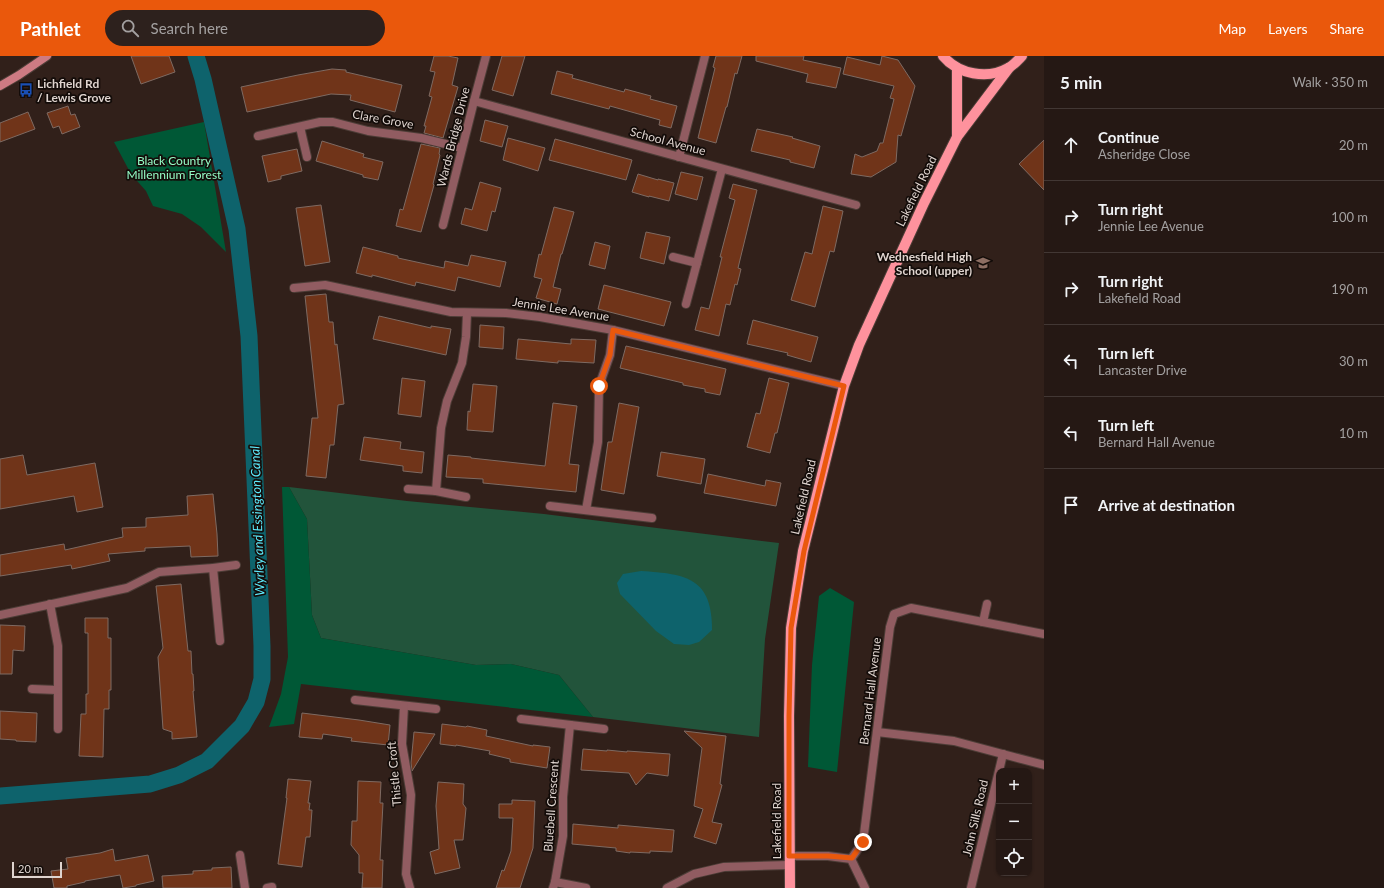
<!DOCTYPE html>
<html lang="en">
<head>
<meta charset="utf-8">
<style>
	:root { --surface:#251814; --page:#2d211d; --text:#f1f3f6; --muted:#a3a0a0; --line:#423734; --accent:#ea580c }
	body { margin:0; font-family:Lato,sans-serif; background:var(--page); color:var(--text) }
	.controls { position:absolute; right:12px; bottom:12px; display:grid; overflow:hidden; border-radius:8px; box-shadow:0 1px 3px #0004 }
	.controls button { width:36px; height:36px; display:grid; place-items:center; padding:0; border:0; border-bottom:1px solid var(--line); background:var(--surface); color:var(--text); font:20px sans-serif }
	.scale { position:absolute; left:12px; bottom:10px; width:50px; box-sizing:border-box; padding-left:4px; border:2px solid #dfd4cf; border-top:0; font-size:11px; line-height:14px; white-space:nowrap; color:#dfd4cf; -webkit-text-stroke:3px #130c09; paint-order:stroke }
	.stop { position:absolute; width:12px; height:12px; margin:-9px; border:3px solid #ea580c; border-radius:50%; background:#fff }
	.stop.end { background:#ea580c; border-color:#fff; box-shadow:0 1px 4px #0008 }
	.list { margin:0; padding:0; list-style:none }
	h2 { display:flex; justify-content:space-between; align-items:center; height:52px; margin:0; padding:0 16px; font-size:17px }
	h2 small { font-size:13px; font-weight:400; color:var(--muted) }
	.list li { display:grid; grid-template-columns:26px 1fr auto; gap:12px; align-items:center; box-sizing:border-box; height:72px; padding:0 16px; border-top:1px solid var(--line) }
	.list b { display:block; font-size:15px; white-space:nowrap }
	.list p { margin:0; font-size:13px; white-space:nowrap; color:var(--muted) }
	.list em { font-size:13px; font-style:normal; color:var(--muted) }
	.icon { flex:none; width:22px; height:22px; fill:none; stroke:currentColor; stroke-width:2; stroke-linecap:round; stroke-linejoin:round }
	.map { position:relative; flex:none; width:1044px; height:832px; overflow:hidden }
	header { display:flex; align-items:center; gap:24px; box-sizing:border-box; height:56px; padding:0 20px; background:var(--accent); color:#fff }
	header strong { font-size:19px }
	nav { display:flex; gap:22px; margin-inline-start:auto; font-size:14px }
	.search { width:280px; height:36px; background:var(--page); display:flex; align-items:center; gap:10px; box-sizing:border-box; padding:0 14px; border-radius:22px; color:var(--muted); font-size:15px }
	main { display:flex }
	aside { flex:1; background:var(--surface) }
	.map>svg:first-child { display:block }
	.green { fill:#22543b }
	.forest { fill:#005836 }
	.water { fill:#0e636c }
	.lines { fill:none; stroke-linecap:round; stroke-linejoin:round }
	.canal { stroke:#0e636c; stroke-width:17 }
	.building { fill:#703419; stroke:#7e6a62 }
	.street-casing { stroke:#4d3d37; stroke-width:10 }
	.secondary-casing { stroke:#4d3d37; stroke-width:10 }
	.primary-casing { stroke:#4d3d37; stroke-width:12 }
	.street { stroke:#915c61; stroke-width:8 }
	.secondary { stroke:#ce7b83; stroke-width:8 }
	.primary { stroke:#fe929d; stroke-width:10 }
	.route { stroke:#ea580c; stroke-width:5 }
	.labels { text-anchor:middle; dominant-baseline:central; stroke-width:3.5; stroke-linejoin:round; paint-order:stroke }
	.poi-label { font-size:12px; font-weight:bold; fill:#dfd4cf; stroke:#130c09; text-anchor:start }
	.street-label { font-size:12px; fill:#dfd4cf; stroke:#130c09 }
	.park-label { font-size:12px; fill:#94fbc5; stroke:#130c09 }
	.water-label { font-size:13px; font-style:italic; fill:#5eedff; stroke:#130c09 }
</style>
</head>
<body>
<header>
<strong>Pathlet</strong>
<div class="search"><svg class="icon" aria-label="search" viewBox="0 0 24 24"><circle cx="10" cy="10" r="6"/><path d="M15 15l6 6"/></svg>Search here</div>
<nav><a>Map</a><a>Layers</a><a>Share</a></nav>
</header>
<main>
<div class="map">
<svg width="1044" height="832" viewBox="0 0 1044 832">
	<rect width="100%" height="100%" fill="#31201a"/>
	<path class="green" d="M289,431l118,14 137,13 235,29 -14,96 -6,98 -166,-20 -34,-42 -48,-11 -35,1 -155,-27 -9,-23 -5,-96z"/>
	<g class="forest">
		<path d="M204,66l22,130 -25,-25 -19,-13 -29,-8 -7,-15 -15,-17 -17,-32z"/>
		<path d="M282,431h7l18,32 5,96 9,23 155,27 35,-1 48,11 34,42 -292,-33 -7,40 -25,3 12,-33 7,-37z"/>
		<path d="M830,532l24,14 -17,170 -29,-5 4,-102 7,-69z"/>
	</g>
	<path class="water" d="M641,515c46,3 71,7 71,59l-13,12 -10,3 -15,-1 -18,-13 -36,-37 -3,-11 6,-9z"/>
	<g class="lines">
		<path class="canal" d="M0,740l150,-12 29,-9 28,-14 35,-35 14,-24 6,-23v-33l-13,-310 -12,-107 -34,-150 -7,-23"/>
	</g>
	<g class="building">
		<path d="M131,0h38l6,16 -34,12z"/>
		<path d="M434,0h14l10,2 -6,27 6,2 -15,51 -19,-5 2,-7h-2l8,-29 -3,-1 6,-24 -5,-1z"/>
		<path d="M502,0h23l-12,40 -21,-6z"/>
		<path d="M716,0h26l-5,18 -2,-1 -8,34h-1l-10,36 -18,-5 17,-70 -2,-1z"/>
		<path d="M756,0h48l-1,4 38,8 -5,20 -30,-6 2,-8 -52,-13z"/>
		<path d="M882,0l16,4 17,26 -14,50 -3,-1 -2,27 -25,15 -20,-3 4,-20 7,3 15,-6 3,-8h3l11,-44 -4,-1 4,-12 -51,-12 4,-17 33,8z"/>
		<path d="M332,13l14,1v2l56,13 -7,27 -45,-12 1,-5 -20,-1 -84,18 -6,-25 57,-12z"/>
		<path d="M557,15l16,4 -1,3 52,14 1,-3 26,7 -1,3 27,7 -6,22 -12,-3 1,-5 -50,-14 -1,3 -58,-15z"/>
		<path d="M68,50l3,9 4,-1 5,13 -18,7 -3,-8 -6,2 -6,-15z"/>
		<path d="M28,56l7,17 -35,13v-19z"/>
		<path d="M485,64l23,6 -6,21 -22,-6z"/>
		<path d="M757,73l36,8 -1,1 28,8 -6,22 -24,-6v-2l-39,-9z"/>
		<path d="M508,82l37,10 -7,23 -35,-11z"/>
		<path d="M555,83l77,21 -6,20 -77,-20z"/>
		<path d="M1044,84v50l-25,-26z"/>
		<path d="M322,85l42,13 -1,3 20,5 -5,18 -15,-3v-2l-47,-14z"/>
		<path d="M421,88l19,4 -1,6 1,1 -7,29 1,1 -13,47 -25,-6 4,-17 3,1z"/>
		<path d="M297,93l5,22 -21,5v3l-13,3 -6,-26z"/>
		<path d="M681,116l22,5 -6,23 -22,-6z"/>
		<path d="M638,118l20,6v-1l16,4 -5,18 -20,-5v1l-17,-5z"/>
		<path d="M480,126l21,6 -6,24 -3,-1 -5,20 -26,-7 4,-16 7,2z"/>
		<path d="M733,128l24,6 -19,78 3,1 -4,16 -2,-1 -5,21 -4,-1 -7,32 -24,-6 6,-23 8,2 13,-52h-2l15,-57 -6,-2z"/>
		<path d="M321,149l9,57 -25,4 -9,-58z"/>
		<path d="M823,150l20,5 -9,41 -4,-1 -15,56 -24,-7 14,-48 7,2z"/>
		<path d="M554,151l20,5 -12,42h-1l-8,33 8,2 -4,15 -21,-6 6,-19 -8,-2 5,-23 2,1z"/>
		<path d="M646,176l24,5 -6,27 -24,-6z"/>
		<path d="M595,186l15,4 -5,23 -16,-4z"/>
		<path d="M363,191l35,9v2l46,10 1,-7 23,5 3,-11 35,7 -6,25 -42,-10 -3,14 -39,-9 -1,4 -43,-11v2l-16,-4z"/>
		<path d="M604,229l67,17 -7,24 -66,-17z"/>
		<path d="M326,238l3,28h4l2,23 2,-1 7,60 -6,1 -4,40h-4l-4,33 -20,-2 6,-58h6l-13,-122z"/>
		<path d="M379,260l52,12v-2l20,3 -5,26 -73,-16z"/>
		<path d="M753,264l65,17 -7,25 -24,-7 1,-2 -41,-9z"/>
		<path d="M480,269l24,2 -1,22 -24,-2z"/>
		<path d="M518,283l53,5v-5l25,1 -2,23 -36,-2v2l-42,-4z"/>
		<path d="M626,290l100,23 -6,26 -15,-3v-3l-22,-4v-2l-63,-15z"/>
		<path d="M402,322l23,3 -4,36 -23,-3z"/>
		<path d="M769,322l20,5 -12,50h-2l-5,20 -23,-6 9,-34 4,1z"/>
		<path d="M473,328l24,2 -4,46 -26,-2 1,-19 2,1z"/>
		<path d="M553,347l24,3 -8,58 10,1 -3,27 -93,-9v-4l-37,-2 2,-22 23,2v1l74,8z"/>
		<path d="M619,347l20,4 -15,87 -23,-4 7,-48h4z"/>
		<path d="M364,381l37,5 -1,7 24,3 -2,21 -19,-2v-5l-43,-6z"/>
		<path d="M661,396l44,7 -4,25 -44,-8z"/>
		<path d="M23,399l4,20 68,-12 8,44 -26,5 -3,-16 -74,13v-50z"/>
		<path d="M708,418l57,12 1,-6 15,3 -5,23 -72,-13z"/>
		<path d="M213,438l4,40 1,22 -27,1 -1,-11 -45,2v3l-37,3 2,7 -38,8 -1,-4 -71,11v-21l64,-11 1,6 58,-13 -1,-9 24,-1v-9l42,-3 -1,-19z"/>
		<path d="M181,528l7,67h3l1,23h1l1,17h-1l4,46 -25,2v-7l-9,-3 -5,-72 5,-9 -7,-62z"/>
		<path d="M85,562h23v20h3v52h-2v19h-5l-1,48 -24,-1 2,-42h5v-20h2v-61h-3z"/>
		<path d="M0,569l25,1 -1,25 -11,-1 -1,24h-12z"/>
		<path d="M0,655l37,2 -1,29 -20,-1v-1l-16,-1z"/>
		<path d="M302,657l57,7 31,5 -2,20 -37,-4 1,-3 -29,-4 -1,5 -23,-2z"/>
		<path d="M442,668l24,3 1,-1 20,4 -1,6 47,10v-1l17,2 -3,21 -37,-6v-3l-21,-5 1,-3 -34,-6v1l-16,-2z"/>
		<path d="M684,675l42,5 -6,48 2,1 -10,37 10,2 -6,20 -22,-7 9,-28 -9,-3 8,-58z"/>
		<path d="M414,676l21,2 -23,37 -1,-8z"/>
		<path d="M583,693l24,2v-1l20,2v-1l43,3 -2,22 -21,-3 -11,12 -7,-12 -48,-3z"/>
		<path d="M288,723l23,2 -3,22h2l-1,7h3l-2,27h-4l-4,30 -24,-3 9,-66h-1z"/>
		<path d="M358,725l23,1 -1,21h3l-3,57h3l-1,28h-20l1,-15h-4v-18l-8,-10 1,-24h5z"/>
		<path d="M438,726l26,2 -1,20 3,4 -3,32h-9l6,28 -25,6 -5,-22 9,-3 -3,-43z"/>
		<path d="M512,744l23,1 -2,47 -13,40h-24l6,-18 2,1 7,-20 2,-33h-14v-14h13z"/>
		<path d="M573,768l45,4v-3l56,5 -2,22 -22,-1v2l-20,-1v1l-14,-2v-3l-44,-4z"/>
		<path d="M113,793l2,12 33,-6 6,26 -18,4v1l-13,2 -3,-13 -35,6v1l-18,4v2h-13l-3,-17 17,-2 -2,-11 34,-5z"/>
		<path d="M231,811l1,21h-69l-1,-12 31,-2v-3l19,-1v-2z"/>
	</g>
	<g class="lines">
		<defs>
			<g id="street">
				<path d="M474,45l382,104"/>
				<path d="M300,71l7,30"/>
				<path d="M258,80l62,-14h13l35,9 53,7 41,10"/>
				<path d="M679,101l26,-101"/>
				<path d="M443,169l31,-124 12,-45"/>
				<path d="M673,201l24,6"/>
				<path d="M294,232l31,-3 126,27 55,1 34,4 73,13 231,56"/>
				<path d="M686,248l36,-135"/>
				<path d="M408,433l28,2 30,6"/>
				<path d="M436,435l5,-63 6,-27 15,-38 4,-26 1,-24"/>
				<path d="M550,450l102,12"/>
				<path d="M586,454l12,-68 1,-56 11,-31 3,-25"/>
				<path d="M213,512l7,73"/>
				<path d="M50,548l8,42v83"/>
				<path d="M0,559l127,-27 32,-16 54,-4 23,-3"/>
				<path d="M983,566l4,-18"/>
				<path d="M32,633l25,1"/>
				<path d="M355,644l81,9"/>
				<path d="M404,650l-2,38 9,51 -5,79 4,14"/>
				<path d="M521,663l83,10"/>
				<path d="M877,676l77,9 90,24"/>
				<path d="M240,799l5,33"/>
				<path d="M789,800h39l23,3 14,29"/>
				<path d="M851,803l12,-17 27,-215 4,-13 17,-6 133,26"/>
				<path d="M555,826l31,6"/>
				<path d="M267,832l5,-1"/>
				<path d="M553,832l2,-6 8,-46v-39l7,-72"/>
				<path d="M667,832l27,-14 30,-7 65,-2"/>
				<path d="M971,832l32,-134"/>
			</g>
			<path id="secondary" d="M0,30l19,-11 28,-19"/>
			<g id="primary">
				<path d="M943,0c15,18 44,24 65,12 5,-2 10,-8 14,-12"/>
				<path d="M957,12v69"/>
				<path d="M790,832l-1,-172 2,-88 12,-77 41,-165 15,-41 65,-142 33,-66 52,-69"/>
			</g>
		</defs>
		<use href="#street" class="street-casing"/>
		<use href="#secondary" class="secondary-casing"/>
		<use href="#primary" class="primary-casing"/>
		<use href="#street" class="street"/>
		<use href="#secondary" class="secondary"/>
		<use href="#primary" class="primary"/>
	</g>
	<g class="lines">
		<path class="route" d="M599,330l11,-31 3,-25 231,56 -40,165 -13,77 -2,88v140h39l24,2 11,-16"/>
	</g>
	<defs>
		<symbol id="bus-bare" viewBox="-9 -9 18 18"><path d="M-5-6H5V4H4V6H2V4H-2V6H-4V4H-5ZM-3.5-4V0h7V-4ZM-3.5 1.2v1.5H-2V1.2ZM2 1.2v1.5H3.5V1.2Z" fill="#1a4fb4" stroke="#130c09" stroke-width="2.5" paint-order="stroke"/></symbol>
		<symbol id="school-bare" viewBox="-9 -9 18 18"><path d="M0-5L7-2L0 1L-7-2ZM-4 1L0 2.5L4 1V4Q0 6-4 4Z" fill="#8d6e63" stroke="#130c09" stroke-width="2.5" paint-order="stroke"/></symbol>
	</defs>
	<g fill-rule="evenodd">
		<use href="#bus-bare" x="16" y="24" width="20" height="20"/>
		<use href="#school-bare" x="973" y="197" width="20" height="20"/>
	</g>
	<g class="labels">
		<g class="poi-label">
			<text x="37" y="27">Lichfield Rd<tspan x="37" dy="14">/ Lewis Grove</tspan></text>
			<text x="972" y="200" text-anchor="end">Wednesfield High<tspan x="972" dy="14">School (upper)</tspan></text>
		</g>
		<g class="street-label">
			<text transform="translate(383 63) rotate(10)">Clare Grove</text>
			<text transform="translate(453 81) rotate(-76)">Wards Bridge Drive</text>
			<text transform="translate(668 85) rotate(15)">School Avenue</text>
			<text transform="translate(916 135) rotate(-64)">Lakefield Road</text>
			<text transform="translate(561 253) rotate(9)">Jennie Lee Avenue</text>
			<text transform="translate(803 441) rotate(-77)">Lakefield Road</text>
			<text transform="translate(870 635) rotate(-83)">Bernard Hall Avenue</text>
			<text transform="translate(394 718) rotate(-95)">Thistle Croft</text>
			<text transform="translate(551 750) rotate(-86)">Bluebell Crescent</text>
			<text transform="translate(975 762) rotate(-77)">John Sills Road</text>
			<text transform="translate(776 765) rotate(-90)">Lakefield Road</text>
		</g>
		<g class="park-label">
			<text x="174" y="104">Black Country<tspan x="174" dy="14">Millennium Forest</tspan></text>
		</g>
		<g class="water-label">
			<text transform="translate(257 465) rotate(-92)">Wyrley and Essington Canal</text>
		</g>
	</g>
</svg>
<div class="controls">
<button>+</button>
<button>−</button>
<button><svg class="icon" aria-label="locate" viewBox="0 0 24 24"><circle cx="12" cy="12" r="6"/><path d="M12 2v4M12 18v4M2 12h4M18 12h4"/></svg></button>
</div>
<div class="scale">20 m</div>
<div class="stop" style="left:599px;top:330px"></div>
<div class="stop end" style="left:863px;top:786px"></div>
</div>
<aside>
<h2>5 min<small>Walk · 350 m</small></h2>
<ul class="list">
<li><svg class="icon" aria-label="ahead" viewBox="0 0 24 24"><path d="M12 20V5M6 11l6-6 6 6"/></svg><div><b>Continue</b><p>Asheridge Close</p></div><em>20 m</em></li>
<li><svg class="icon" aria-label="right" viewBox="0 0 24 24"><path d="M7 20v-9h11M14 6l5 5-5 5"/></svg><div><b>Turn right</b><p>Jennie Lee Avenue</p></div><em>100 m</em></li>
<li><svg class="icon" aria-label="right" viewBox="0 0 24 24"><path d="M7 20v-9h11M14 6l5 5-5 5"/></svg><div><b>Turn right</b><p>Lakefield Road</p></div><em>190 m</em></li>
<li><svg class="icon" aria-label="left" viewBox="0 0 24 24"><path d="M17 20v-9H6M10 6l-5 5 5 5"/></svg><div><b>Turn left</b><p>Lancaster Drive</p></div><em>30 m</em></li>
<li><svg class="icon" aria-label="left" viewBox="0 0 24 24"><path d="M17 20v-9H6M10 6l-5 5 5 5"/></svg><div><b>Turn left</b><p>Bernard Hall Avenue</p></div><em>10 m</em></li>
<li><svg class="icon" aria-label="arrive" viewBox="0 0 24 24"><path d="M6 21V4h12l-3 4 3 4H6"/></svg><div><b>Arrive at destination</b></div></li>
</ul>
</aside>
</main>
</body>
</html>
